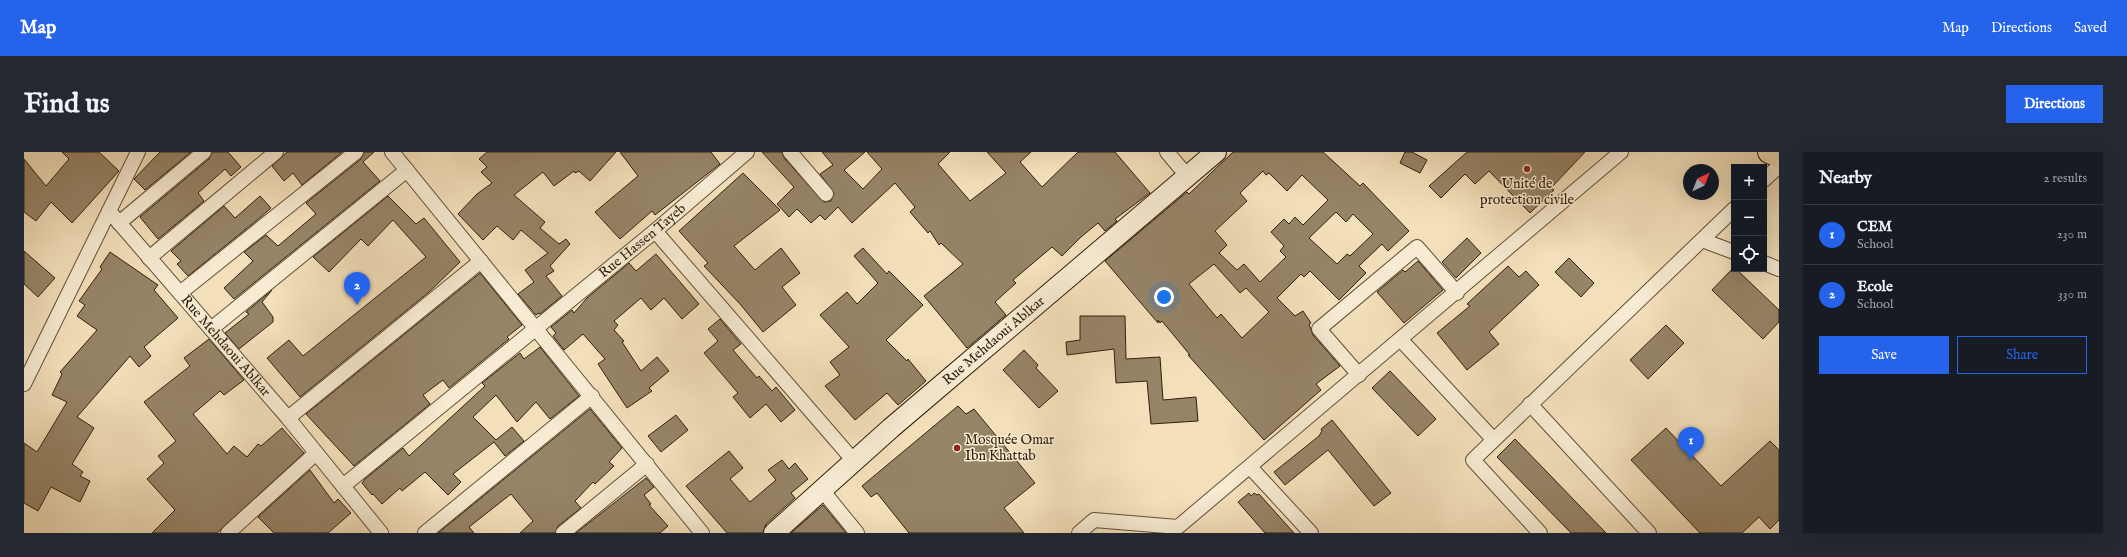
<!DOCTYPE html>
<html lang="en">
<head>
<meta charset="utf-8">
<style>
	:root { --surface:#171b24; --page:#242831; --text:#f1f3f6; --muted:#9ea1a6; --line:#363941; --accent:#2563eb }
	body { margin:0; font-family:"IM FELL English",serif; background:var(--page); color:var(--text) }
	.controls { position:absolute; right:12px; top:12px; display:grid; overflow:hidden; border-radius:0px; box-shadow:0 4px 16px #0002 }
	.controls button { width:36px; height:36px; display:grid; place-items:center; padding:0; border:0; border-bottom:1px solid var(--line); background:var(--surface); color:var(--text); font:20px sans-serif }
	.compass { position:absolute; left:1659px; top:12px; width:36px; height:36px; border-radius:50%; background:var(--surface); box-shadow:0 4px 16px #0002; rotate:43deg }
	.you { position:absolute; left:1140px; top:145px; width:14px; height:14px; margin:-10px; border:3px solid #fff; border-radius:50%; background:#1a73e8; box-shadow:0 0 0 6px #1a73e833 }
	.badge { display:grid; place-items:center; width:26px; height:26px; border-radius:50%; background:var(--accent); color:#fff; font-size:13px; font-weight:700 }
	.pin { position:absolute; translate:-50% -33px; filter:drop-shadow(0 1px 2px #0008) }
	.pin::after { content:''; position:absolute; top:21px; width:14px; height:12px; background:inherit; clip-path:polygon(0 0,100% 0,50% 100%) }
	.list { margin:0; padding:0; list-style:none }
	h2 { display:flex; justify-content:space-between; align-items:center; height:52px; margin:0; padding:0 16px; font-size:17px }
	h2 small { font-size:13px; font-weight:400; color:var(--muted) }
	.list li { display:grid; grid-template-columns:26px 1fr auto; gap:12px; align-items:center; box-sizing:border-box; height:60px; padding:0 16px; border-top:1px solid var(--line) }
	.list b { display:block; font-size:15px; white-space:nowrap }
	.list p { margin:0; font-size:13px; white-space:nowrap; color:var(--muted) }
	.list em { font-size:13px; font-style:normal; color:var(--muted) }
	.actions { display:flex; gap:8px; padding:12px 16px }
	.actions a { flex:1; padding:9px 0; border:1px solid var(--accent); border-radius:0px; text-align:center; font-size:14px; color:var(--accent) }
	.actions .main { background:var(--accent); color:#fff }
	.icon { flex:none; width:22px; height:22px; fill:none; stroke:currentColor; stroke-width:2; stroke-linecap:round; stroke-linejoin:round }
	.map { position:relative; flex:none; width:1755px; height:381px; overflow:hidden; border-radius:0px }
	header { display:flex; align-items:center; gap:24px; box-sizing:border-box; height:56px; padding:0 20px; background:var(--accent); color:#fff }
	header strong { font-size:19px }
	nav { display:flex; gap:22px; margin-inline-start:auto; font-size:14px }
	.intro { display:flex; align-items:center; justify-content:space-between; box-sizing:border-box; height:96px; padding:0 24px }
	h1 { margin:0; font-size:28px }
	.button { padding:10px 18px; border-radius:0px; background:var(--accent); color:#fff; font-size:14px; font-weight:700 }
	main { display:flex; gap:24px; padding:0 24px }
	aside { flex:1; background:var(--surface); border-radius:0px; box-shadow:0 4px 16px #0002 }
	.map>svg:first-child { display:block }
	.building { fill:#968467; stroke:#32200b; fill-rule:evenodd }
	.lines { fill:none; stroke-linecap:round; stroke-linejoin:round }
	.street-casing { stroke:#625037; stroke-width:16 }
	.secondary-casing { stroke:#32200b; stroke-width:22 }
	.primary-casing { stroke:#32200b; stroke-width:24 }
	.street { stroke:#f7ebd3; stroke-width:14 }
	.secondary { stroke:#f7ebd3; stroke-width:20 }
	.primary { stroke:#f3e0bb; stroke-width:22 }
	.poi-dot { fill:#8f2418; stroke:#f7ebd3; stroke-width:1.5 }
	.labels { text-anchor:middle; dominant-baseline:central; stroke-width:3; stroke-linejoin:round; paint-order:stroke }
	.poi-label { font-size:14px; fill:#32200b; stroke:#f7ebd3 }
	.street-label { font-size:14px; fill:#32200b; stroke:#f7ebd3 }
</style>
</head>
<body>
<header>
<strong>Map</strong>
<nav><a>Map</a><a>Directions</a><a>Saved</a></nav>
</header>
<div class="intro"><h1>Find us</h1><a class="button">Directions</a></div>
<main>
<div class="map">
<svg width="1755" height="381" viewBox="0 0 1755 381">
	<rect width="100%" height="100%" fill="#f3e0bb"/>
	<filter id="stains"><feTurbulence type="fractalNoise" baseFrequency=".005" numOctaves="4"/><feColorMatrix values="0 0 0 0 .2 0 0 0 0 .09 0 0 0 0 .02 0 0 0 .5 -.17"/></filter>
	<radialGradient id="worn" r=".72"><stop offset=".6" stop-color="#630" stop-opacity="0"/><stop offset="1" stop-color="#630" stop-opacity=".3"/></radialGradient>
	<g class="building">
		<path d="M38,0h37l20,19 -47,52 -21,-21 -15,19 -12,-9v-53l22,27 23,-27z"/>
		<path d="M136,0h31l-46,38 -11,-11z"/>
		<path d="M188,0h16l13,15 -10,9 -6,-7 -27,24 6,8 -46,38 -18,-22 69,-58z"/>
		<path d="M263,0h55l-40,33 -9,-12 -9,8 -12,-15z"/>
		<path d="M340,0h10l-11,10 17,19 -146,118 -10,-11 29,-27 -9,-9 22,-17 12,11 38,-32 -10,-11 55,-44z"/>
		<path d="M463,0h129l-26,29 -11,-10 -4,2 -1,-2 -20,15 -11,-14 -29,23 31,27 -5,6 19,16 7,-5 4,5 -20,22 4,5 -8,5 16,20 -22,18 -1,-1 -3,2 -18,-21 16,-12 -9,-12 23,-17 -27,-23 -8,10 -16,-14 -14,14 -25,-26 19,-20 15,-11 -11,-11 6,-5 -8,-8z"/>
		<path d="M596,0h91l9,12 -65,51 -3,-4 -32,28 -25,-27 43,-36z"/>
		<path d="M738,0h20l2,6 40,44 7,-1 3,-8 -14,-19 13,-9 -11,-13h43l-21,18 19,19 19,-20 -15,-17h83l-12,12 32,37 36,-28 -19,-21h44l-11,10 22,25 36,-35h37l35,41 -35,26 2,2 -12,10 -7,-8 -17,14 -19,19 -10,-9 -39,33 3,3 -21,19 11,13 -39,33 -43,-52 39,-32 -22,-21 -2,2 -9,-14 -2,2 -18,-21 5,-5 -20,-24 -43,40 -14,-16 -13,13 -5,-5 -9,8 -14,-14 -8,8 -12,-13 17,-17z"/>
		<path d="M1209,0h90l37,34 3,-3 46,48 -21,20 -6,-7 -23,22 7,7 -27,27 -29,-29 -6,6 -3,-3 -24,24 18,18 8,-5 8,12 -2,1 4,11 27,31 -24,18 5,6 -57,50 -76,-85h2l-28,-34 -2,2 -2,-3v3l-53,-62 82,-69 2,2zM1239,19l3,4 3,-2 18,18 15,-16 26,25 -25,25 -8,-8 -6,7 -5,-5 -13,13 13,14 -4,5 6,6 -26,25 -16,-18 -7,6 -18,-17 8,-8 -12,-14 32,-30 -7,-8zM1312,60l10,10 7,-8 20,20 -23,22 -3,-2 -10,10 -28,-26zM1190,112l26,29 6,-5 23,24 -27,26 -21,-24 -4,4 -28,-34z"/>
		<path d="M1381,0h7l15,8 -7,13 -20,-10z"/>
		<path d="M1443,0h118l-34,36 3,2 -24,23 -41,-42 -14,13 -10,-10 -24,24 -12,-12z"/>
		<path d="M719,21l37,37 -46,36 21,24 26,-22 19,25 -18,14 14,18 -33,27 -23,-28 -36,-38 4,-3 -29,-32z"/>
		<path d="M236,44l11,12 -9,8 -74,60 -11,-12 4,-3 -10,-10 53,-45 11,12z"/>
		<path d="M364,44l28,28 8,-6 36,44 -31,30 -129,105 -33,-39 22,-18 14,16 123,-99 -33,-37 -25,26 -7,-7 -32,33 -16,-15z"/>
		<path d="M1443,86l14,15 -25,25 -14,-16z"/>
		<path d="M839,96l24,26 2,-3 34,34 -37,35 21,21 1,-2 18,22 -28,24 -11,-12 -32,27 -30,-34 15,-11 -10,-13 19,-15 -29,-32 27,-23 10,12 21,-21 -24,-27z"/>
		<path d="M0,99l31,27 -17,19 -14,-13z"/>
		<path d="M86,100l48,33 -4,5 24,28 -34,29 7,9 -12,11 -9,-11 -53,61 17,11 -22,36 11,8 -3,4 10,5 -10,21 -29,-15 -13,24 -14,-8v-60l13,9 30,-50 -15,-7 10,-21 -2,-2 37,-42 -20,-14 8,-11 -6,-4 23,-32 -2,-2z"/>
		<path d="M632,102l43,50 -17,15 -18,-21 -13,12 -10,-12 -27,23 4,4 -4,5 10,11 -2,1 19,29 16,-14 12,14 -20,17 3,3 -25,17 -29,-44 7,-5 -22,-25 -19,16 -11,-14 3,-3 -5,-6 21,-17 2,3 13,-15 42,-35 7,8z"/>
		<path d="M1545,106l25,25 -13,14 -26,-25z"/>
		<path d="M1394,109l25,29 -39,33 -27,-31 26,-22 2,2z"/>
		<path d="M1484,114l11,11 7,-6 13,14 -50,47 10,12 -32,26 -30,-37 33,-27 -3,-2z"/>
		<path d="M1710,115l45,43v12l-16,17 -51,-49z"/>
		<path d="M456,121l42,52 -15,12 2,2 -60,49 -6,-8 -20,15 7,9 -76,62 -48,-52z"/>
		<path d="M248,138l-10,12 11,15v5l-34,27 -14,-16 24,-19 -3,-2z"/>
		<path d="M1056,164h45l1,43 34,-2 3,43 33,-3 2,24 -47,3 -4,-43 -31,2 -2,-34 -47,6 -1,-13 14,-2z"/>
		<path d="M696,167l21,25 -8,6 24,28 2,-2 13,15 4,-4 19,23 -14,12 -15,-18 -16,14 -17,-21 5,-4 -34,-40 14,-12 -10,-12z"/>
		<path d="M1642,173l18,18 -36,36 -18,-19z"/>
		<path d="M185,187l35,41 -20,15 -4,-4 -27,23 34,40 7,-8 13,11 11,-13 3,2 21,-18 22,25 -87,80h-65l23,-23 -28,-31 17,-16 -6,-7 18,-15 -32,-39 46,-36 -6,-8z"/>
		<path d="M516,195l39,49 -29,23 -14,-17 -19,20 -21,-27 -23,22 23,23 16,-13 12,14 -19,15 -11,-14 -41,32 8,8 -13,13 -23,-23 -23,19 -2,-3 -18,16 -9,-10 -1,1 -10,-12 3,-4 38,-31 6,8 76,-70 -3,-3 38,-30 4,6z"/>
		<path d="M1000,198l14,15 -2,3 22,23 -19,17 -36,-38z"/>
		<path d="M1366,219l46,48 -18,17 -46,-48z"/>
		<path d="M934,254l8,8 8,-5 61,74 -31,25 20,25h-115l-32,-40 -6,4 -9,-11z"/>
		<path d="M566,257l32,39 -13,14 5,4 -19,18 -2,-2 -18,19 6,7 -23,18 -3,7h-35l13,-12 -22,-27 -42,33 5,6h-36z"/>
		<path d="M652,263l12,15 -27,22 -13,-16z"/>
		<path d="M1308,268l59,73 -17,13 -46,-56 -43,35 -11,-13 45,-36 3,-5 -1,-2z"/>
		<path d="M1642,276l55,58 49,-45 9,9v70l-9,9 -11,-12 -17,16h-42l-69,-73z"/>
		<path d="M1491,287l91,94h-35l-74,-76z"/>
		<path d="M705,299l14,17 -13,11 20,23 26,-22 -8,-10 14,-10 7,9 6,-6 13,16 -17,14 4,5 -29,26 -3,9h-36l-41,-47z"/>
		<path d="M286,318l24,33 4,-4 13,14 -23,20h-54l-16,-16z"/>
		<path d="M622,326l8,9 -10,8 7,9 -2,1 19,21 -8,7h-84z"/>
		<path d="M1225,341l2,3 3,-3 3,2 2,-1 35,39h-29l-27,-31z"/>
		<path d="M799,353l23,28h-55z"/>
	</g>
	<g class="lines">
		<defs>
			<g id="street">
				<path id="s1" d="M114,0l-29,59 179,207 93,115"/>
				<path d="M368,0l310,381"/>
				<path d="M766,0l36,42"/>
				<path d="M1143,0l21,25"/>
				<path d="M1740,28l15,-14"/>
				<path d="M95,71l85,-71"/>
				<path d="M631,79l199,230"/>
				<path d="M1678,88l32,12"/>
				<path d="M125,106l127,-106"/>
				<path d="M1740,111l15,6"/>
				<path d="M156,141l176,-141"/>
				<path d="M187,177l196,-159"/>
				<path d="M1377,188l92,99"/>
				<path d="M1335,223l-40,-46 98,-82 40,46"/>
				<path d="M0,232l85,-173"/>
				<path d="M1506,252l119,129"/>
				<path d="M264,266l193,-157"/>
				<path d="M1226,315l61,66"/>
				<path id="s2" d="M319,334l312,-255 92,-79"/>
				<path d="M798,338l35,43"/>
				<path d="M204,381l88,-80"/>
				<path d="M401,381l167,-137"/>
				<path d="M539,381l84,-69"/>
				<path d="M1055,381l15,-13 84,7 443,-375"/>
				<path d="M1516,381l-67,-73 261,-251"/>
			</g>
			<g id="secondary">
				<path id="s3" d="M750,381l117,-105 325,-276"/>
			</g>
			<path id="primary" d="M1745,0l10,4"/>
		</defs>
		<use href="#street" class="street-casing"/>
		<use href="#secondary" class="secondary-casing"/>
		<use href="#primary" class="primary-casing"/>
		<use href="#street" class="street"/>
		<use href="#secondary" class="secondary"/>
		<use href="#primary" class="primary"/>
	</g>
	<g class="poi-dot">
		<circle cx="1503" cy="17" r="4"/>
		<circle cx="933" cy="296" r="4"/>
	</g>
	<g class="labels">
		<g class="poi-label">
			<text x="1503" y="32">Unité de<tspan x="1503" dy="16">protection civile</tspan></text>
			<text x="941" y="288" text-anchor="start">Mosquée Omar<tspan x="941" dy="16">Ibn Khattab</tspan></text>
		</g>
		<g class="street-label">
			<text stroke="none"><textPath href="#s2" startOffset="387">Rue Hassen Tayeb</textPath></text>
			<text stroke="none"><textPath href="#s3" startOffset="292">Rue Mehdaoui Ablkar</textPath></text>
			<text stroke="none"><textPath href="#s1" startOffset="244">Rue Mehdaoui Ablkar</textPath></text>
		</g>
	</g>
	<rect width="100%" height="100%" filter="url(#stains)"/>
	<rect width="100%" height="100%" fill="url(#worn)"/>
</svg>
<div class="controls">
<button>+</button>
<button>−</button>
<button><svg class="icon" aria-label="locate" viewBox="0 0 24 24"><circle cx="12" cy="12" r="6"/><path d="M12 2v4M12 18v4M2 12h4M18 12h4"/></svg></button>
</div>
<svg class="compass" viewBox="-18 -18 36 36"><path d="M0-13l5 13h-10z" fill="#e53935"/><path d="M0 13l5-13h-10z" fill="#9ea1a6"/></svg>
<div class="you"></div>
<div class="pin badge" style="left:1667px;top:308px">1</div>
<div class="pin badge" style="left:333px;top:153px">2</div>
</div>
<aside>
<h2>Nearby<small>2 results</small></h2>
<ul class="list">
<li><span class="badge">1</span><div><b>CEM</b><p>School</p></div><em>230 m</em></li>
<li><span class="badge">2</span><div><b>Ecole</b><p>School</p></div><em>330 m</em></li>
</ul>
<div class="actions"><a class="main">Save</a><a>Share</a></div>
</aside>
</main>
</body>
</html>
